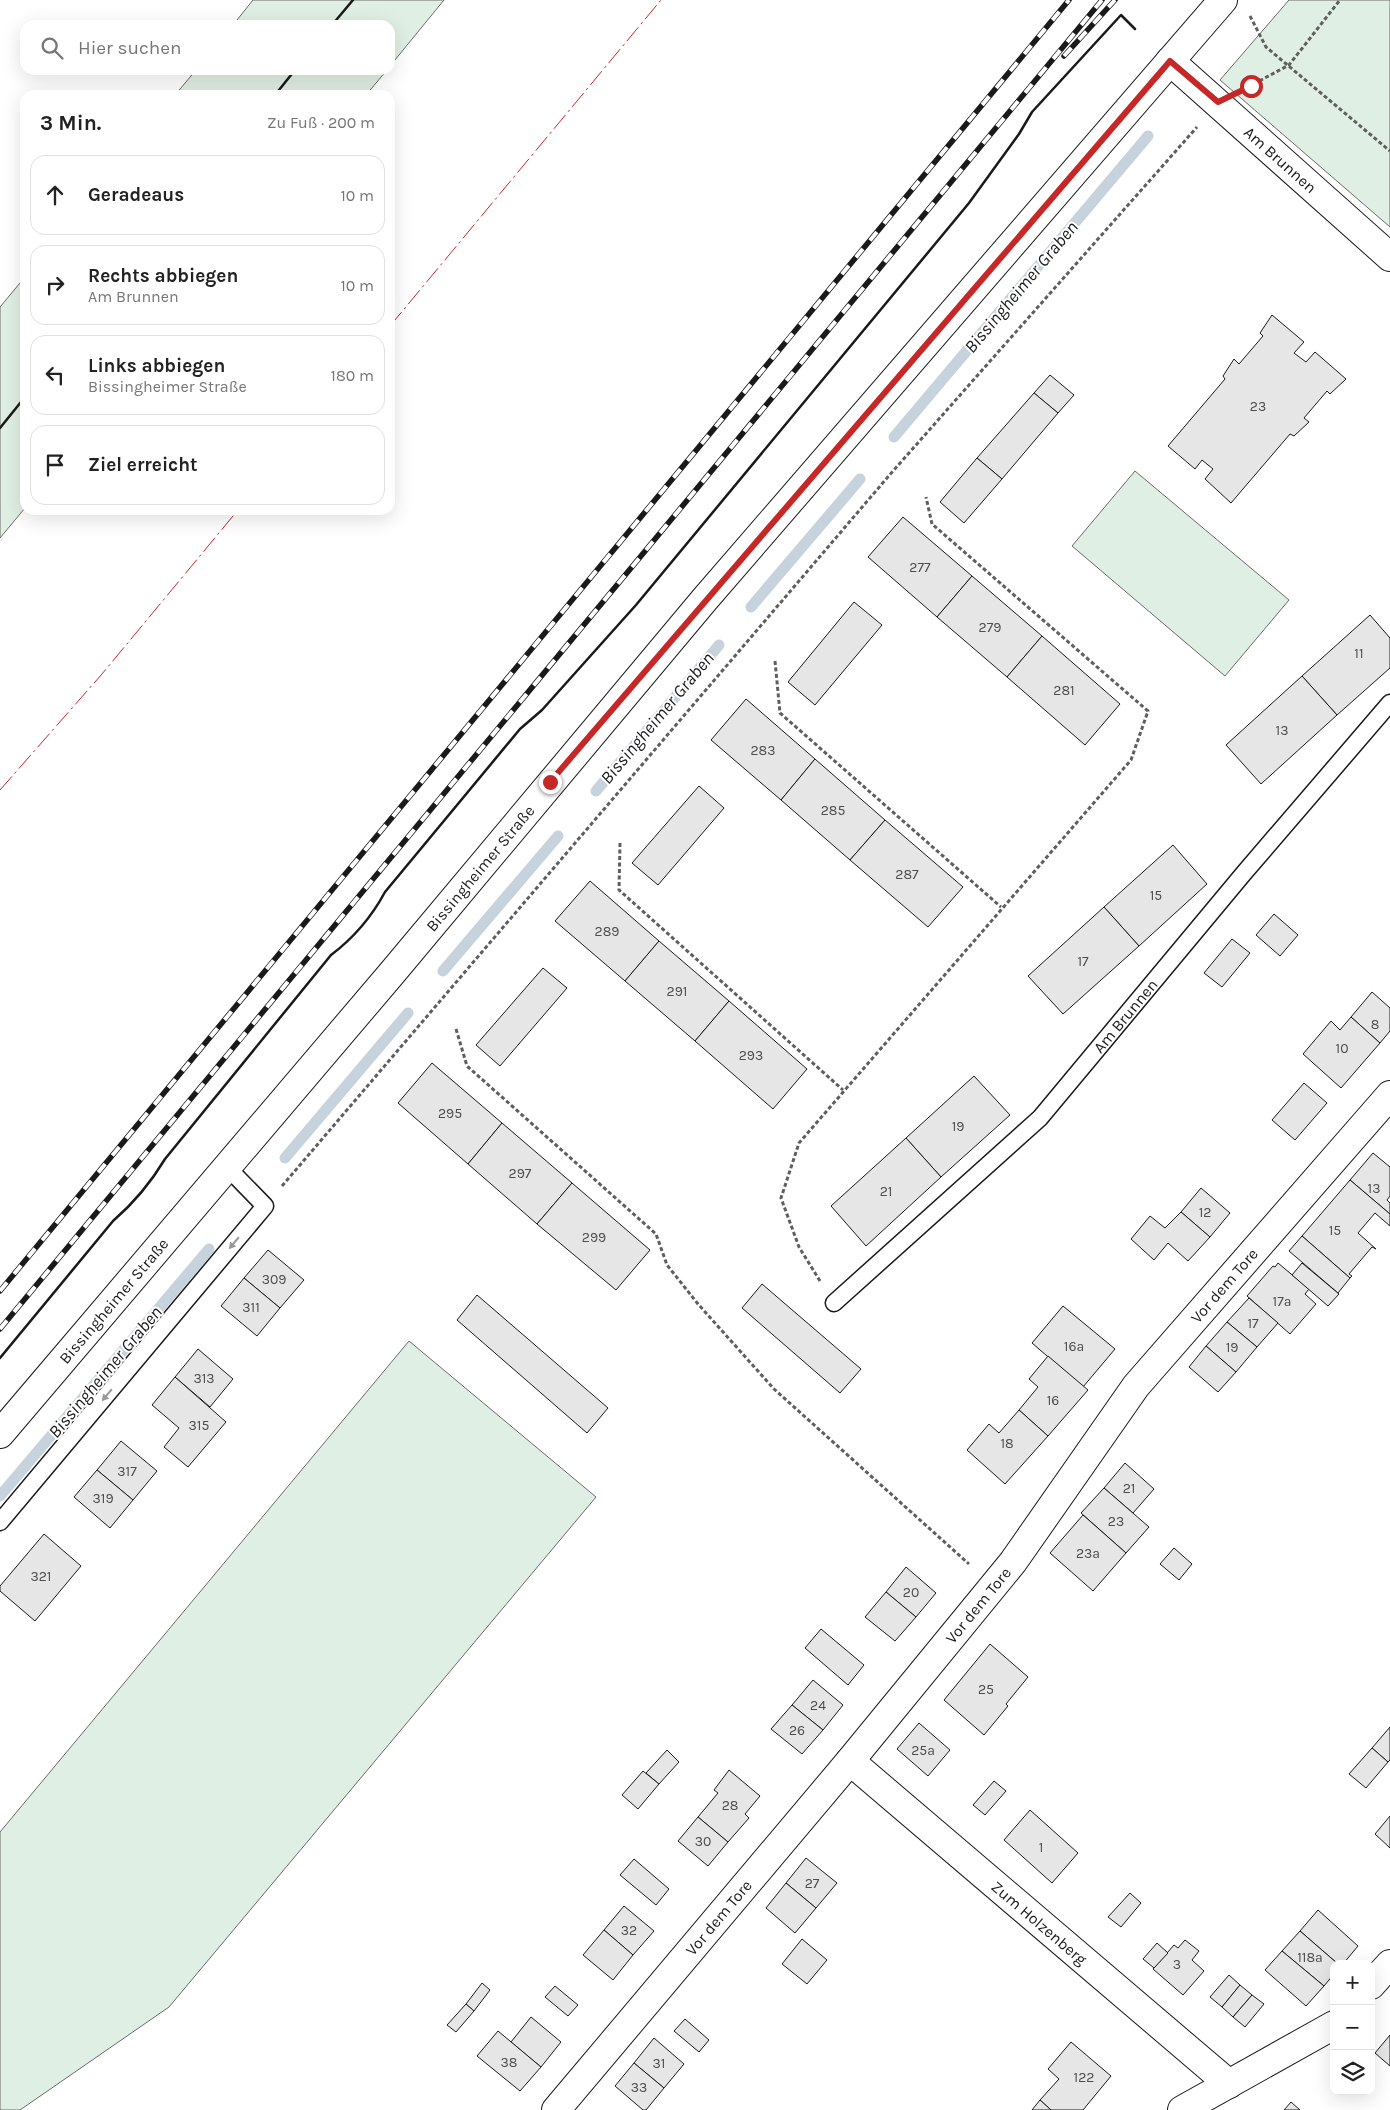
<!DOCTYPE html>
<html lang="de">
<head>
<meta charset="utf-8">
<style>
	:root { --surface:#fff; --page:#f6f6f6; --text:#222; --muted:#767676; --line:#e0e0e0 }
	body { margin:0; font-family:Karla,sans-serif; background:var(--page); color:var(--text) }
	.controls { position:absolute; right:15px; bottom:15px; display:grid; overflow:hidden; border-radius:10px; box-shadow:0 5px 20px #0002 }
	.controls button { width:45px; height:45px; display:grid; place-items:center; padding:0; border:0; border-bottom:1px solid var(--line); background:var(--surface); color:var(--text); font:25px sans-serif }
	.stop { position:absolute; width:15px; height:15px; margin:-11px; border:4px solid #c62828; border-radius:50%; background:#fff }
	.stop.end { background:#c62828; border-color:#fff; box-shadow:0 1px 5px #0008 }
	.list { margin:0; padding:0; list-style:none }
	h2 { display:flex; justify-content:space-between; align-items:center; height:65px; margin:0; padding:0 20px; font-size:21px }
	h2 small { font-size:16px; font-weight:400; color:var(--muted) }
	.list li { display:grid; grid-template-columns:32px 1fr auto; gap:15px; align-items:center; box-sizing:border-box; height:80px; margin:0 10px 10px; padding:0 10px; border:1px solid var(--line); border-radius:15px }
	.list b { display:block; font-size:19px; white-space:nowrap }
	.list p { margin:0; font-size:16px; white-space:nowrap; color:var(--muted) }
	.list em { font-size:16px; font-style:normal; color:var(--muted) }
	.icon { flex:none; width:28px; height:28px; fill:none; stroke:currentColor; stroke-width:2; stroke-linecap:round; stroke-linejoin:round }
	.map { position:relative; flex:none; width:1390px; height:2110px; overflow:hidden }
	.search { position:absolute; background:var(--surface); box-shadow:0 5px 20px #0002; left:20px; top:20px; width:375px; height:55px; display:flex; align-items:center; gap:12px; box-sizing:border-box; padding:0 18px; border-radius:15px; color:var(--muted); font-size:19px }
	.panel { position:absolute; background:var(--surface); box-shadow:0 5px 20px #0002; left:20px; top:90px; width:375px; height:425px; border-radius:15px }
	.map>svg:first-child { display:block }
	.green { fill:#e0efe3; stroke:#6a6a6a }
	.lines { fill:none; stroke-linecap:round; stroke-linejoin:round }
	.stream { stroke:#c6d2dc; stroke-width:11 }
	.building { fill:#e6e6e6; stroke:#1a1a1a }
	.service-casing { stroke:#1a1a1a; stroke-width:19 }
	.minor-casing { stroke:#1a1a1a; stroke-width:30 }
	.path { stroke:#5f5f5f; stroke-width:3; stroke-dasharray:4 2.5; stroke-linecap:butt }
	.service { stroke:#fff; stroke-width:16 }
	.minor { stroke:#fff; stroke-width:28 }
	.rail-casing { stroke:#1a1a1a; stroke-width:5.5 }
	.rail { stroke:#fff; stroke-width:4; stroke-dasharray:11; stroke-linecap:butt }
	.wall { stroke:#1a1a1a; stroke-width:2.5 }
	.power { stroke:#c62828; stroke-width:1; stroke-dasharray:18 4 2.5 4; stroke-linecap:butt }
	.oneway { fill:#989898 }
	.route { stroke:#c62828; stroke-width:6 }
	.labels { text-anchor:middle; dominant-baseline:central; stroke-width:4; stroke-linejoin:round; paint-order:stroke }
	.number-label { font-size:14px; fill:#4d4d4d }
	.street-label { font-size:16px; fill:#1a1a1a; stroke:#fff }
	.water-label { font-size:18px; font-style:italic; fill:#1a1a1a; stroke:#fff }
</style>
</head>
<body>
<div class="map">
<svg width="1390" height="2110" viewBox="0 0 1390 2110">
	<rect width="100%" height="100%" fill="#fff"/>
	<g class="green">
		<path d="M253,0h191l-54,66v-41h-157z"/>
		<path d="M1289,0h101v227l-170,-147z"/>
		<path d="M196,70h191l-21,25h-191z"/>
		<path d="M25,277v231l-25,30v-231z"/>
		<path d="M1135,471l154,129 -64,76 -153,-130z"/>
		<path d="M409,1341l187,156 -427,510 -149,103h-20v-278z"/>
	</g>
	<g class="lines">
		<g class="stream">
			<path d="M894,437l254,-301"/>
			<path d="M751,607l109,-128"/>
			<path d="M596,791l123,-146"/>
			<path d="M443,971l115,-135"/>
			<path d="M285,1158l123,-145"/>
			<path d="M0,1496l209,-247"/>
		</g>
	</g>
	<g class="building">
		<path d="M1272,315l32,27 -10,11 12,9 9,-10 31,27 -16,15 -3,-3 -23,27 5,4 -15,14 -4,-2 -59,69 -26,-24 8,-10 -11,-9 -7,9 -27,-23 57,-67 -2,-3 11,-17 5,5 24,-28 -3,-3z"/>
		<path d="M1050,375l24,20 -16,18 -24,-20z"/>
		<path d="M1034,393l24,20 -56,66 -25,-21z"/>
		<path d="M977,458l25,21 -38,44 -24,-21z"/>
		<path d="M903,517l69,59 -35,41 -69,-60z"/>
		<path d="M972,576l70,60 -35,41 -70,-60z"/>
		<path d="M854,602l28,23 -67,80 -27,-23z"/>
		<path d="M1370,615l20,23v30l-53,47 -35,-39z"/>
		<path d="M1042,636l78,68 -35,41 -78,-68z"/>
		<path d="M1302,676l35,39 -76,69 -35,-39z"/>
		<path d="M746,699l69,60 -34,41 -70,-60z"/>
		<path d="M815,759l70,61 -35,40 -69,-60z"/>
		<path d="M699,786l25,22 -66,77 -26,-22z"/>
		<path d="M885,820l78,67 -35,40 -78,-67z"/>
		<path d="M1173,845l34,39 -68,62 -35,-39z"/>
		<path d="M590,881l69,60 -34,40 -70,-60z"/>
		<path d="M1104,907l35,39 -76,68 -35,-38z"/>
		<path d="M1274,914l24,21 -18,21 -24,-21z"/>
		<path d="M1232,939l18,14 -28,34 -18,-14z"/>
		<path d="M659,941l70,60 -34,40 -70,-60z"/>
		<path d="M543,968l24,20 -67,78 -24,-21z"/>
		<path d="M1372,992l18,16v23l-10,12 -29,-26z"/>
		<path d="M729,1001l78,68 -34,40 -78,-68z"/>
		<path d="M1351,1017l29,26 -39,45 -38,-34 28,-33 9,9z"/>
		<path d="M432,1063l70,60 -34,41 -70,-61z"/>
		<path d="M974,1076l36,39 -69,62 -35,-39z"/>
		<path d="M1304,1083l23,20 -32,37 -23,-20z"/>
		<path d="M502,1123l70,60 -35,41 -69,-60z"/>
		<path d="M906,1138l35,39 -75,69 -35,-40z"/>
		<path d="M1373,1153l17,14v29l-3,4 3,3v11l-40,-34z"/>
		<path d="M1350,1180l40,34v12l-15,-13 -17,20 18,16 -4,-2 -23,27 3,2 -2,2 -48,-42z"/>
		<path d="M572,1183l78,67 -34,40 -79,-66z"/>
		<path d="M1201,1188l29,25 -20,24 -29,-25z"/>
		<path d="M1181,1212l29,25 -22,24 -20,-18 -14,17 -23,-21 19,-23 15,12z"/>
		<path d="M1302,1236l48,42 -12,15 -49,-42z"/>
		<path d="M268,1250l36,30 -24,28 -36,-30z"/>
		<path d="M1278,1263l31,26 -4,5 11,10 -26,30 -43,-38 26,-30 2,1z"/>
		<path d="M1302,1263l37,31 -11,12 -36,-31z"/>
		<path d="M244,1278l36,30 -23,28 -36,-30z"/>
		<path d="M762,1284l99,85 -21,24 -98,-85z"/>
		<path d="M477,1295l131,113 -21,25 -130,-113z"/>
		<path d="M1249,1298l29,25 -21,24 -30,-25z"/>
		<path d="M1063,1306l52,43 -32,38 -51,-44z"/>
		<path d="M1227,1322l30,25 -21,25 -30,-26z"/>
		<path d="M1206,1346l30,26 -18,20 -29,-25z"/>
		<path d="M198,1349l35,30 -23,28 -35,-30z"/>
		<path d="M1048,1356l40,34 -40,46 -29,-26 19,-23 -9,-8z"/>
		<path d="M175,1377l51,45 -38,45 -24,-20 15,-19 -27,-23z"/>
		<path d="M1019,1410l29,26 -43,48 -38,-34 22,-26 10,9z"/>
		<path d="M121,1441l36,30 -24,29 -36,-30z"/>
		<path d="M1125,1463l29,26 -21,24 -29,-25z"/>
		<path d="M97,1470l36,30 -23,28 -36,-31z"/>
		<path d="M1104,1488l45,39 -23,26 -45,-40z"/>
		<path d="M1083,1515l43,38 -33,38 -43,-38z"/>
		<path d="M44,1534l37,32 -46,55 -35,-30v-5z"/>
		<path d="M1174,1548l18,16 -13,16 -19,-16z"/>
		<path d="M906,1567l30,26 -20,24 -30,-25z"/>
		<path d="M886,1592l30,25 -21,24 -30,-24z"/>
		<path d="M821,1629l43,36 -16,20 -43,-37z"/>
		<path d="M990,1644l38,33 -22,27 2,2 -24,29 -40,-35z"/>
		<path d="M813,1680l30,25 -20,25 -31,-25z"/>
		<path d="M792,1705l31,25 -21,24 -31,-25z"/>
		<path d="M919,1723l31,27 -22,26 -31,-27z"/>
		<path d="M1390,1727v33l-2,2 -16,-14z"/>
		<path d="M1372,1748l16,14 -22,26 -17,-14z"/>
		<path d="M667,1750l12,12 -20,22 -13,-11z"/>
		<path d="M729,1770l31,26 -15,18 4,4 -21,24 -30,-25 20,-24 -4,-3z"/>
		<path d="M643,1771l16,13 -21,25 -16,-14z"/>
		<path d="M994,1781l12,10 -21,24 -12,-10z"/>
		<path d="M1030,1810l48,43 -26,30 -48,-43z"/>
		<path d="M1390,1816v32l-15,-14z"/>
		<path d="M698,1817l30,25 -20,24 -30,-25z"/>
		<path d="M806,1858l31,25 -21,25 -30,-25z"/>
		<path d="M634,1859l35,30 -13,16 -36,-30z"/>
		<path d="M786,1883l30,25 -21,25 -29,-25z"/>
		<path d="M1130,1893l11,10 -20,24 -13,-10z"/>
		<path d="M624,1906l30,25 -21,24 -29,-25z"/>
		<path d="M1318,1910l40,36 -15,18h-5l-38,-33z"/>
		<path d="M604,1930l29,25 -20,25 -30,-25z"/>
		<path d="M1300,1931l38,33h-4v10l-10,12 -42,-35z"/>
		<path d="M802,1939l25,21 -20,24 -25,-20z"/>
		<path d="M1185,1940l14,11 -7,9 12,11 -21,24 -30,-26 21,-24 4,3z"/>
		<path d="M1157,1943l11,10 -14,15 -11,-9z"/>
		<path d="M1282,1951l42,35 -18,20 -41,-36z"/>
		<path d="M1229,1975l11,10 -18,22 -12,-10z"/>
		<path d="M482,1983l8,7 -16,21 -8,-7z"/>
		<path d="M1240,1985l12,10 -19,22 -11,-10z"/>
		<path d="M555,1986l23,19 -10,11 -23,-19z"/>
		<path d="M1252,1995l12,9 -19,23 -12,-10z"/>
		<path d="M466,2004l8,7 -18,21 -9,-7z"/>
		<path d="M531,2017l30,25 -20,25 -30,-25z"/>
		<path d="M685,2019l24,21 -10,12 -25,-21z"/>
		<path d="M498,2031l43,36 -21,24 -43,-35z"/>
		<path d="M1390,2035v31l-15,-13z"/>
		<path d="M654,2038l30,26 -20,24 -30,-25z"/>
		<path d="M1071,2042l40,34 -28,34h-32l-11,-10 19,-21 -11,-10z"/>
		<path d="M634,2063l30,25 -18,22h-3l-28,-24z"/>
		<path d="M1040,2100l11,10h-19z"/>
		<path d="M1291,2102l9,8h-16z"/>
	</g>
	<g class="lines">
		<defs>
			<g id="service">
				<path id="s1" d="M834,1303l206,-185 204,-245 146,-170"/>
				<path d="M0,1522l265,-316 -39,-40"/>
			</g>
			<g id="minor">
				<path id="s2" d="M1170,61l220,196"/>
				<path id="s3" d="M0,1434l392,-461 313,-374 518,-599"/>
				<path id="s4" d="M850,1761l379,323"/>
				<path d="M1371,1985l19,-21"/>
				<path id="s5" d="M556,2110l294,-349 163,-199 123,-176 254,-291"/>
				<path d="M1182,2110l152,-85"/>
			</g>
		</defs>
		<use href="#service" class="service-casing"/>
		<use href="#minor" class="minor-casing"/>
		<g class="path">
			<path d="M1250,16l16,31 124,104"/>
			<path d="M1248,87l41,-22 51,-65"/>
			<path d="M775,661l5,52 221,194"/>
			<path d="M620,843l-1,47 224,200"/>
			<path d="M456,1029l11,37 189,168 11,31 31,39 76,85 195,175"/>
			<path d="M282,1186l611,-715 304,-344"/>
			<path d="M820,1281l-21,-34 -18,-49 18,-55 332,-383 17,-49 -216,-187 -6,-27"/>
		</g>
		<use href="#service" class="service"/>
		<use href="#minor" class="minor"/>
		<defs>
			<g id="rail">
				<path d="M1064,56l51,-56"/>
				<path d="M0,1291l1069,-1291"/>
				<path d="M0,1329l1102,-1329"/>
			</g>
		</defs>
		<use href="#rail" class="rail-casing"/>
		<use href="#rail" class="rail"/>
		<g class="wall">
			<path d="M332,25l21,-25"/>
			<path d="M275,95l20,-25"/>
			<path d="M0,428l25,-31"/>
			<path d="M0,1358l113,-137c22,-19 37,-37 52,-62l166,-204c24,-18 40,-37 54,-63l135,-163 22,-19 94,-105 333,-402 50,-69 13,-22 89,-97 14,14"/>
		</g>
		<g class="power">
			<path d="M390,326l271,-326"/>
			<path d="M0,790l102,-116 136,-164"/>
		</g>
	</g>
	<defs><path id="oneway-solid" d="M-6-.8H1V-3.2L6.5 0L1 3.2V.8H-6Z" transform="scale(1.25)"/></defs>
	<g class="oneway">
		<use href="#oneway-solid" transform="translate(234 1243) rotate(130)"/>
		<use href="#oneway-solid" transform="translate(107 1395) rotate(130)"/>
	</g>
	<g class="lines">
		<path class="route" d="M550,782l620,-721 48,41 33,-16"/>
	</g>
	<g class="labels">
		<g class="number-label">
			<text x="1258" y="406">23</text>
			<text x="920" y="567">277</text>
			<text x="990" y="627">279</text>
			<text x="1359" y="653">11</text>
			<text x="1064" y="690">281</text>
			<text x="1282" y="730">13</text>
			<text x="763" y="750">283</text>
			<text x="833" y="810">285</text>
			<text x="907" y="874">287</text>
			<text x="1156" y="895">15</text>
			<text x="607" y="931">289</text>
			<text x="1083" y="961">17</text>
			<text x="677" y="991">291</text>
			<text x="1375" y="1024">8</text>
			<text x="1342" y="1048">10</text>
			<text x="751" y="1055">293</text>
			<text x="450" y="1113">295</text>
			<text x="958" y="1126">19</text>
			<text x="520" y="1173">297</text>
			<text x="1374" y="1188">13</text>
			<text x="886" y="1191">21</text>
			<text x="1205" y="1212">12</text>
			<text x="1335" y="1230">15</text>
			<text x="594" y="1237">299</text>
			<text x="274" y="1279">309</text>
			<text x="1282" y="1301">17a</text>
			<text x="251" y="1307">311</text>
			<text x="1253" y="1323">17</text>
			<text x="1074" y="1346">16a</text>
			<text x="1232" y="1347">19</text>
			<text x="204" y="1378">313</text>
			<text x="1053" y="1400">16</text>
			<text x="199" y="1425">315</text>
			<text x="1007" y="1443">18</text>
			<text x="127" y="1471">317</text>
			<text x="1129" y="1488">21</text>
			<text x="103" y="1498">319</text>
			<text x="1116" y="1521">23</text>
			<text x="1088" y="1553">23a</text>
			<text x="41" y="1576">321</text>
			<text x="911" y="1592">20</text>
			<text x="986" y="1689">25</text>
			<text x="818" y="1705">24</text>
			<text x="797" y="1730">26</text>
			<text x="923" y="1750">25a</text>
			<text x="730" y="1805">28</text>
			<text x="703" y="1841">30</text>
			<text x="1041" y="1847">1</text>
			<text x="812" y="1883">27</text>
			<text x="629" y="1930">32</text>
			<text x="1310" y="1957">118a</text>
			<text x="1177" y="1964">3</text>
			<text x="509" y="2062">38</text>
			<text x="659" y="2063">31</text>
			<text x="1084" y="2077">122</text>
			<text x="639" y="2087">33</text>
		</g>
		<g class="street-label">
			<text stroke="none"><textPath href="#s2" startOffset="148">Am Brunnen</textPath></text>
			<text stroke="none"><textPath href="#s3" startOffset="742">Bissingheimer Straße</textPath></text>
			<text stroke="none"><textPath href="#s1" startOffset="410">Am Brunnen</textPath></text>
			<text stroke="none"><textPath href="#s5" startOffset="1062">Vor dem Tore</textPath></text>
			<text stroke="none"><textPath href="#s3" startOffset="175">Bissingheimer Straße</textPath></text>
			<text stroke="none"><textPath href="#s5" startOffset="658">Vor dem Tore</textPath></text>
			<text stroke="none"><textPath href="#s5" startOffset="252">Vor dem Tore</textPath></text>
			<text stroke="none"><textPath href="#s4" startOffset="249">Zum Holzenberg</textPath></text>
		</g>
		<g class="water-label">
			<text transform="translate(1021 287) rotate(-50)">Bissingheimer Graben</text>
			<text transform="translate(657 718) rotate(-50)">Bissingheimer Graben</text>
			<text transform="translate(105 1372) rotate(-50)">Bissingheimer Graben</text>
		</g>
	</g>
</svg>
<div class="controls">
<button>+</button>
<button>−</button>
<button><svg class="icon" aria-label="layers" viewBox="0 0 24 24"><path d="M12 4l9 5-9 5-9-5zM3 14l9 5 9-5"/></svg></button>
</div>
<div class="stop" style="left:1251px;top:86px"></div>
<div class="stop end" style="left:550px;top:782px"></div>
<div class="search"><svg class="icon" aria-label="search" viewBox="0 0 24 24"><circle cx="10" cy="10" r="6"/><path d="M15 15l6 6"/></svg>Hier suchen</div>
<section class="panel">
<h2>3 Min.<small>Zu Fuß · 200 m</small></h2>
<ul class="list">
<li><svg class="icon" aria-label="ahead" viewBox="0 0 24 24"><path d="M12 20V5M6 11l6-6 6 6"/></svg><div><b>Geradeaus</b></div><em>10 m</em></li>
<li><svg class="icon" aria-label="right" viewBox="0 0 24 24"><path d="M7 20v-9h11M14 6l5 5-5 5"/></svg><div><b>Rechts abbiegen</b><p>Am Brunnen</p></div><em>10 m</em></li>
<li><svg class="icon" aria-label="left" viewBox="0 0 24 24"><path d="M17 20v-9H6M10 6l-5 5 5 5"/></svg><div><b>Links abbiegen</b><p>Bissingheimer Straße</p></div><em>180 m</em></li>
<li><svg class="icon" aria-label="arrive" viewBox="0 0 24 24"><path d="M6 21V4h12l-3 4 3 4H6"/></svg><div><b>Ziel erreicht</b></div></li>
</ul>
</section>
</div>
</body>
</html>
